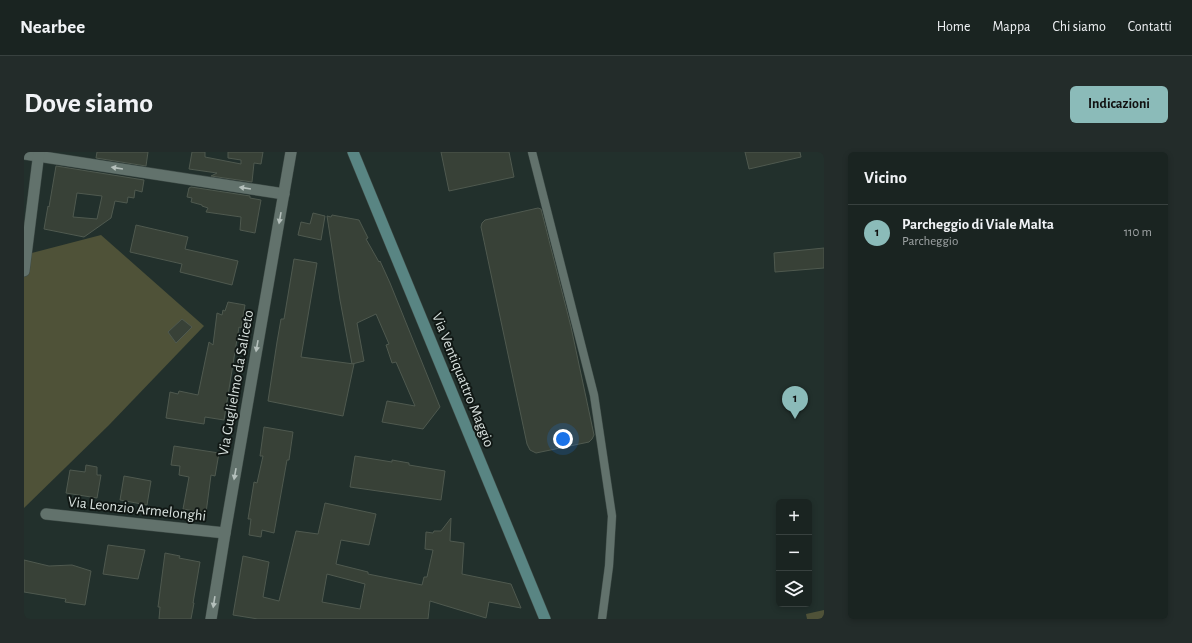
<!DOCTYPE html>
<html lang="it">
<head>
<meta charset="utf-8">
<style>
	:root { --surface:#1a2421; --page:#232c2a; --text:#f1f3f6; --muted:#9fa4a5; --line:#38413f; --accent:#8bbbb9 }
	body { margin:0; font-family:"Alegreya Sans",sans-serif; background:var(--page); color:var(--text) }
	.controls { position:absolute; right:12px; bottom:12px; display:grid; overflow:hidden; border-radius:6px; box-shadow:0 2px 6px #0003 }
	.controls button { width:36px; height:36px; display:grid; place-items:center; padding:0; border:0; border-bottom:1px solid var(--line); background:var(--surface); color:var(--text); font:20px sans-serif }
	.you { position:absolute; left:539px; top:287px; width:14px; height:14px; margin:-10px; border:3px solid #fff; border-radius:50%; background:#1a73e8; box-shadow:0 0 0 6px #1a73e833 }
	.badge { display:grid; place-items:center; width:26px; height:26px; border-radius:50%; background:var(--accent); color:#111; font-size:13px; font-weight:700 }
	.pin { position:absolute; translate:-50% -33px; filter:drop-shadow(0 1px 2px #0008) }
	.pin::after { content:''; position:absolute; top:21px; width:14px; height:12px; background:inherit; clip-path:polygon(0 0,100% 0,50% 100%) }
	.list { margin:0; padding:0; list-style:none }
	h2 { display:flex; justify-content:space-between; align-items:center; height:52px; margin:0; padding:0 16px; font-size:17px }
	h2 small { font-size:13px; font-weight:400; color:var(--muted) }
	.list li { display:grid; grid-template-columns:26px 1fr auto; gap:12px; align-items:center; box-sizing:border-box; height:56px; padding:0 16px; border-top:1px solid var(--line) }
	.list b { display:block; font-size:15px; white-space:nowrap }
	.list p { margin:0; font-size:13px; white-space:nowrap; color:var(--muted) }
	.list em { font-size:13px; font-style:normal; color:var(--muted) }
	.icon { flex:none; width:22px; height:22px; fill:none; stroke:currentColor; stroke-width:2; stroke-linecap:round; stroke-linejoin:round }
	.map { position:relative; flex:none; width:800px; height:467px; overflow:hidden; border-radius:6px }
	header { display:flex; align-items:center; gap:24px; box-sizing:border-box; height:56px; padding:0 20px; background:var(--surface); border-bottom:1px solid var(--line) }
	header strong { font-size:19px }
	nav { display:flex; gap:22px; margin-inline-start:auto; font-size:14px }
	.intro { display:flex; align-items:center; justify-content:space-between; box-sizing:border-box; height:96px; padding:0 24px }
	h1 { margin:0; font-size:28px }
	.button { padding:10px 18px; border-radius:6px; background:var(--accent); color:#111; font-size:14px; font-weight:700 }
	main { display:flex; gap:24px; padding:0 24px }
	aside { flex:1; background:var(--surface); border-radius:6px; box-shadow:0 2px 6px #0003 }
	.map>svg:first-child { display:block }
	.green { fill:#4f5238 }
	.building { fill:#384137; stroke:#4f594f; fill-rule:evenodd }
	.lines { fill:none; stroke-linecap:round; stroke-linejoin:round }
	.service-casing { stroke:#404d49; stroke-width:9 }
	.minor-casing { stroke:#404d49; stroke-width:12 }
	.secondary-casing { stroke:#404d49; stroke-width:12 }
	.service { stroke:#62726c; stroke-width:8 }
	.minor { stroke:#62726c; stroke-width:11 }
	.secondary { stroke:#598583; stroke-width:11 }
	.oneway { fill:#b5c0bc }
	.labels { text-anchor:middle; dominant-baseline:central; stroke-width:4; stroke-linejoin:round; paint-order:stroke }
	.street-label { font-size:15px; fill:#d9e2df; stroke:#101714 }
</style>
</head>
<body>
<header>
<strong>Nearbee</strong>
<nav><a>Home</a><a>Mappa</a><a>Chi siamo</a><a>Contatti</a></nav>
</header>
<div class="intro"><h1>Dove siamo</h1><a class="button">Indicazioni</a></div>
<main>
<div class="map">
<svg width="800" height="467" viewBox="0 0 800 467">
	<rect width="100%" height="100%" fill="#22302c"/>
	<g class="green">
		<path d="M77,83l103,91 -95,99 -85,83v-253z"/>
		<path d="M800,458v9h-17l-1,-5z"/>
	</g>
	<g class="building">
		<path d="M73,0h51l-2,14 -50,-8z"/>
		<path d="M168,0h13v5l36,7v-4l-13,-2v-6h35l-2,12 -7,-1 -2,19 -41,-6 6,-3 -28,-4z"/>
		<path d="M417,0h68l5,25 -65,14z"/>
		<path d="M721,0h55l1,5 -52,12z"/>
		<path d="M32,14l88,14 -2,12 -7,-2 -1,8 -6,-1 -1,6 -12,-2 -4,17 -27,19 -40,-8 4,-23 1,1zM53,41l25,3 -5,23 -24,-2z"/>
		<path d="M167,35l59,9v2l11,2 -6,33 -15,-3 1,-13 -35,-5 2,-4 -6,-2v-1l-11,-3 1,-4 -5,-1 2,-9z"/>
		<path d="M514,56l3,1 30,118 23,108 -2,4 -3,3 -53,11 -6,-3 -3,-6 -46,-217 1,-4 3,-3z"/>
		<path d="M289,61l12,3 -4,24 -23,-5 3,-13 9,2z"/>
		<path d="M308,63l27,5 9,18 -2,1 13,23 1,-1 10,22 50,124 -17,22 -41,-7 5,-21 28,5 -19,-44 -4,1 -6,-18 3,-1 -13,-30 -19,9 7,38 -12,3 -12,-64 -13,-84 4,1z"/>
		<path d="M112,73l52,12 -3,12 53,12 -6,24 -52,-13 2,-8 -52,-12z"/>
		<path d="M800,96v20l-49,4 -1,-19z"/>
		<path d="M270,107l23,4 -16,94 53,7 -11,52 -75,-15 9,-59 4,-23h3z"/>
		<path d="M204,150l17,3 -4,23 -2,-1 -15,93 -19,-3 -1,7 -38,-6 4,-26 8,2 1,-3 19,4 11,-53 4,3 4,-32 5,2 1,-5 2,1z"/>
		<path d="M158,167l10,8 -16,16 -8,-11z"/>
		<path d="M240,275l29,5 -4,28h-2l-13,73 -12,-3 -1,7 -12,-2 2,-16h-3l6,-37 3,1 6,-27h-3z"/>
		<path d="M150,294l45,7 -4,23 -4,-1 -5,38 -23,-4 6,-32 -10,-2 1,-9 -9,-1z"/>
		<path d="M331,304l37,6v-2l17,3v2l36,6 -4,29 -91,-13z"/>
		<path d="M62,313l11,2v8h4l-4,23 -31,-5 4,-23 15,2z"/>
		<path d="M100,324l27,5 -4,24 -27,-5z"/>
		<path d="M301,351l51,11 -7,31 -28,-5 -5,24 32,8v2l54,11 2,-8h3l6,-27 -8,-1 1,-17 7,1 1,-2h7l10,-13 -1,23 14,2 -2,31 49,10 10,24 -32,-6 -3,16 -56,-17 -2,18h-170l-25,-4 10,-59 26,6 -6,35 16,4 17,-70 22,3zM303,422l38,10 -5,25 -38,-7z"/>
		<path d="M84,393l37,5 -7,29 -35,-5z"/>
		<path d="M141,401l15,3 -1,2 21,4 -7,41h1l-3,16h-32l1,-12h-2z"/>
		<path d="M0,408l25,6 23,-1 19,6 -6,34 -20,-3 1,-3 -42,-7z"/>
	</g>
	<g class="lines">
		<defs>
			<path id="service" d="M508,0l62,243 18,121 -3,50 -7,53"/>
			<g id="minor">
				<path d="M0,2l260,40"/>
				<path d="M0,119l15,-119"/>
				<path d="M22,362l179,19"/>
				<path d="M187,467l14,-86 66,-381"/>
			</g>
			<path id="secondary" d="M329,0l192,467"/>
		</defs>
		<use href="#service" class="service-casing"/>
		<use href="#minor" class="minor-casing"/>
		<use href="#secondary" class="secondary-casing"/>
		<use href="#service" class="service"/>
		<use href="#minor" class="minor"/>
		<use href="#secondary" class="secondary"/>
	</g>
	<defs><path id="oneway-solid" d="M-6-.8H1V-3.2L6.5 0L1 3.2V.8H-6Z"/></defs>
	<g class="oneway">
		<use href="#oneway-solid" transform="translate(93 16) rotate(-171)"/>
		<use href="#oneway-solid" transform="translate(221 36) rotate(-171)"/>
		<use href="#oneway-solid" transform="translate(256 66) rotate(100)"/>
		<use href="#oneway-solid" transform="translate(233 194) rotate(100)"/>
		<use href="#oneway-solid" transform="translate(211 322) rotate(100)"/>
		<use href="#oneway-solid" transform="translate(190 450) rotate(99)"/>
	</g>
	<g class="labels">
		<g class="street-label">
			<text transform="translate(439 228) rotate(68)">Via Ventiquattro Maggio</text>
			<text transform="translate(212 231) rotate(-80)">Via Guglielmo da Saliceto</text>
			<text transform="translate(113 357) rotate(6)">Via Leonzio Armelonghi</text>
		</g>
	</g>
</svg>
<div class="controls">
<button>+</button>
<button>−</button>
<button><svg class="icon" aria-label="layers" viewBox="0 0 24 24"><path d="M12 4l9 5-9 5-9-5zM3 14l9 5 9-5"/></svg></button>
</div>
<div class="you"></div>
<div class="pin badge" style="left:771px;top:267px">1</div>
</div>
<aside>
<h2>Vicino<small></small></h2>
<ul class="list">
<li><span class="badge">1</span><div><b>Parcheggio di Viale Malta</b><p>Parcheggio</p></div><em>110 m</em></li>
</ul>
</aside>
</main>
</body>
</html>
